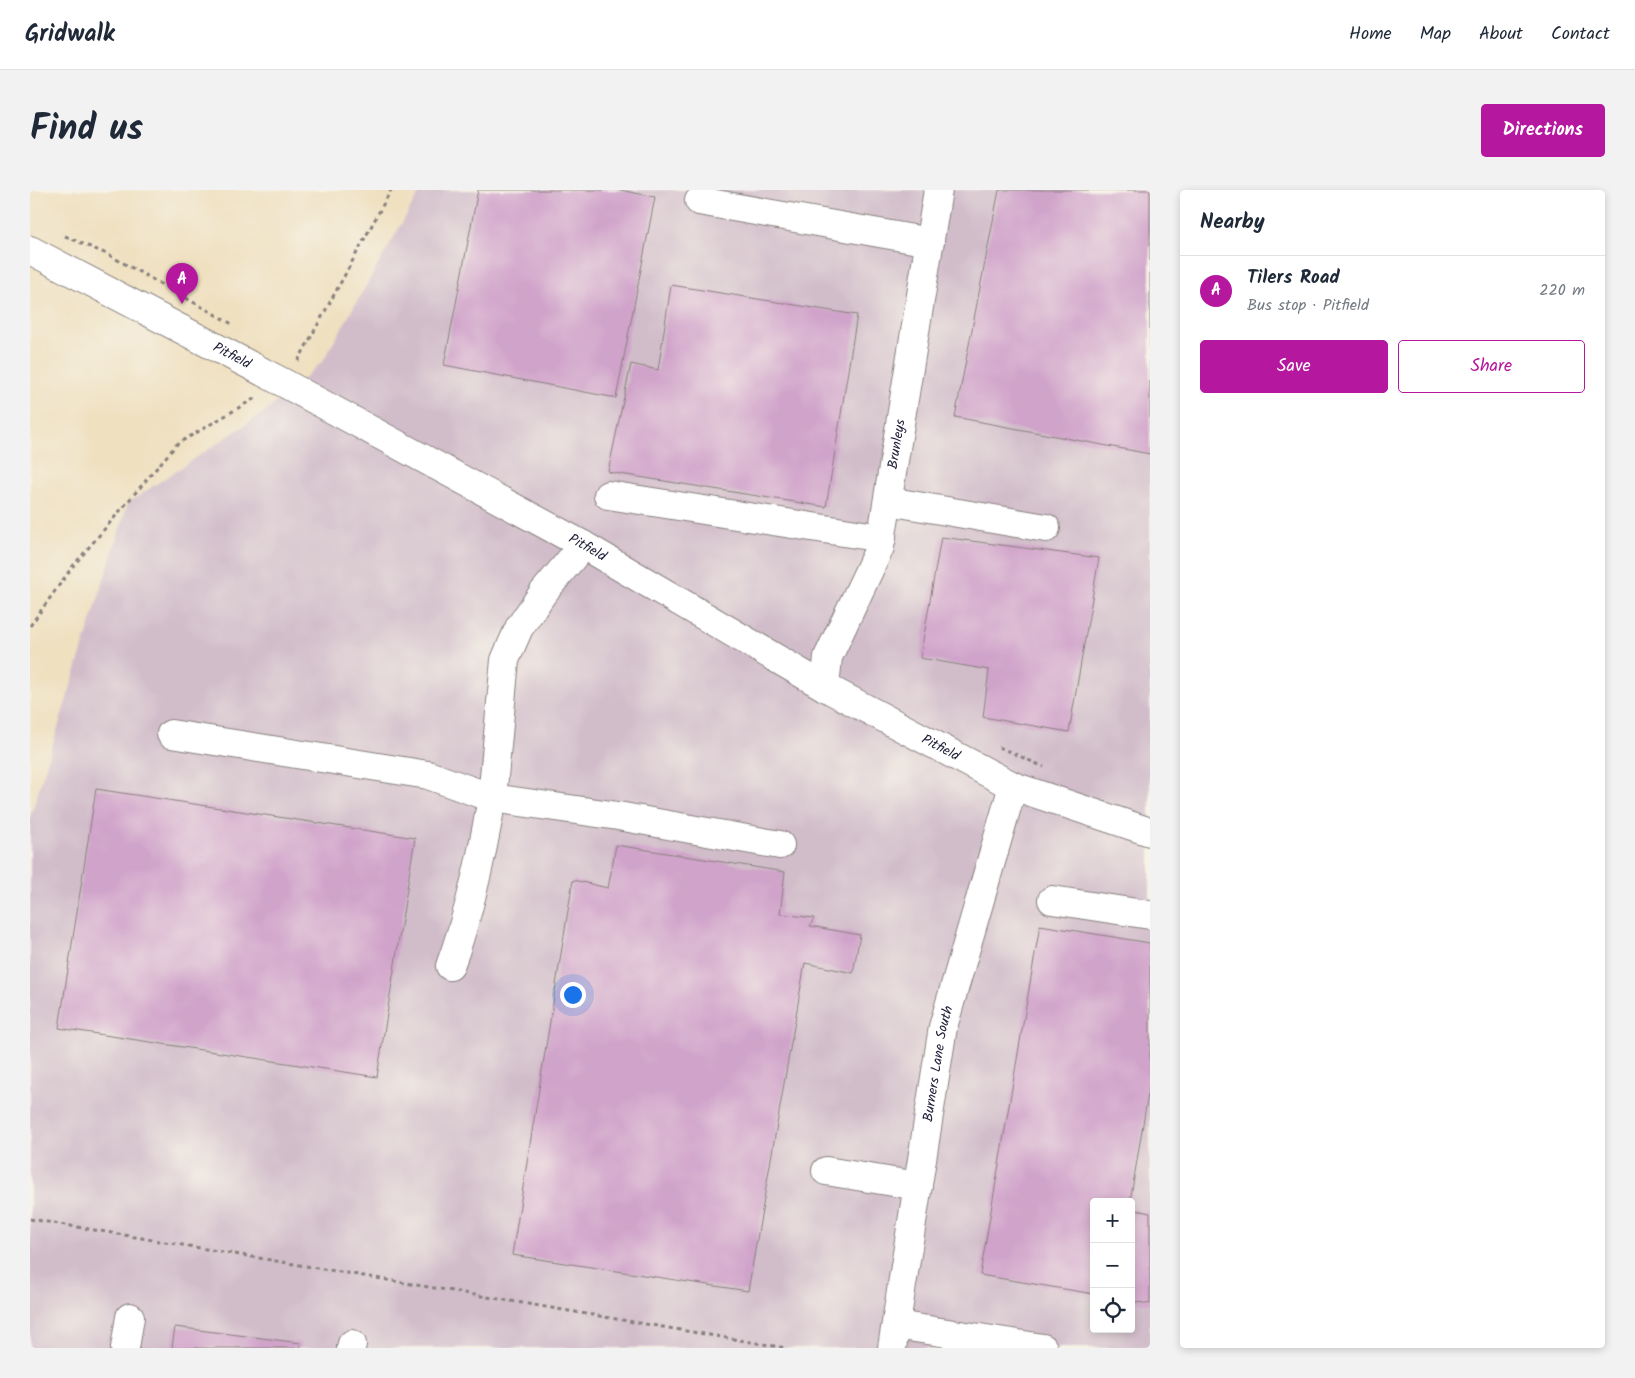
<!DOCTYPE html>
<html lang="en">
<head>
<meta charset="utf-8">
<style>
	:root { --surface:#fff; --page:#f2f2f3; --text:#1f2937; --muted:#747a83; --line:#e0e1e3; --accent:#b5179e }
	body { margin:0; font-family:Kalam,sans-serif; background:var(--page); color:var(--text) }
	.controls { position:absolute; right:15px; bottom:15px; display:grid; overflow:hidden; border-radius:5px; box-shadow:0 2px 8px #0003 }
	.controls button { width:45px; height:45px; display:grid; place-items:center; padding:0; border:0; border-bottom:1px solid var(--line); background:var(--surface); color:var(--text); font:25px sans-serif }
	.you { position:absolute; left:542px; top:804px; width:18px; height:18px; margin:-12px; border:4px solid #fff; border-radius:50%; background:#1a73e8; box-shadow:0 0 0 8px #1a73e833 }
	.badge { display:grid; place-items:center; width:32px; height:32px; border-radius:50%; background:var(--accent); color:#fff; font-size:16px; font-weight:700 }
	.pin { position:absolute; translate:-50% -41px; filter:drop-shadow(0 1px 2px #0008) }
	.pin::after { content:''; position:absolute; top:26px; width:18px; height:15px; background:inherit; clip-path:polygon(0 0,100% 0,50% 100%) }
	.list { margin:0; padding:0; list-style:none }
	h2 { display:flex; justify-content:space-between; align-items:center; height:65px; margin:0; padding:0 20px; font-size:21px }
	h2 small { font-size:16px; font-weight:400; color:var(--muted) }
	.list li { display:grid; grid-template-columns:32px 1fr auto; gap:15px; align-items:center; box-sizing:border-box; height:70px; padding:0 20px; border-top:1px solid var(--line) }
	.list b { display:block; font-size:19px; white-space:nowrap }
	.list p { margin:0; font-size:16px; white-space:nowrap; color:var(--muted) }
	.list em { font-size:16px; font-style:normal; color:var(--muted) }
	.actions { display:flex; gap:10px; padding:15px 20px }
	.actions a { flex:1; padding:11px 0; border:1px solid var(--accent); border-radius:5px; text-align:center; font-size:18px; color:var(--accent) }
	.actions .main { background:var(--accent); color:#fff }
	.icon { flex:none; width:28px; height:28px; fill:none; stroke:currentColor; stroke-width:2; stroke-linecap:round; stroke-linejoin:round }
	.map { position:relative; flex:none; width:1120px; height:1158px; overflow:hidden; border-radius:5px }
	header { display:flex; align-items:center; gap:30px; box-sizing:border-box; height:70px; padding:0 25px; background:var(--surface); border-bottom:1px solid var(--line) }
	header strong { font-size:24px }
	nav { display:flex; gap:28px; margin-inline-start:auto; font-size:18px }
	.intro { display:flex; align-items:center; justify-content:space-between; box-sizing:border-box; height:120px; padding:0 30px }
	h1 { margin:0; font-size:35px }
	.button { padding:12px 22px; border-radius:5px; background:var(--accent); color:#fff; font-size:18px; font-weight:700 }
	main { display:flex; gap:30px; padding:0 30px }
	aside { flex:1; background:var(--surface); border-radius:5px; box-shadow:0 2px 8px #0003 }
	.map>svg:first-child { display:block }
	.industrial { fill:#d1bdca; fill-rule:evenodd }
	.building { fill:#d0a3ca }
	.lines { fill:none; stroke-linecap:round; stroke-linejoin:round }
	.minor-casing { stroke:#88817e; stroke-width:30 }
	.path { stroke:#88817e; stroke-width:3; stroke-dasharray:4 4; stroke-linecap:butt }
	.minor { stroke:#fff; stroke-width:28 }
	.labels { text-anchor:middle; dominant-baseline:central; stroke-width:4.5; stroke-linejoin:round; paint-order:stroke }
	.street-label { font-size:14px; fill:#22223b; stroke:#f7f3e8 }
</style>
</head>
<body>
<header>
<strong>Gridwalk</strong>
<nav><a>Home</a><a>Map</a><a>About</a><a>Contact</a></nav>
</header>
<div class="intro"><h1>Find us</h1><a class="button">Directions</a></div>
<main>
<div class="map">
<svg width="1120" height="1158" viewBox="0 0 1120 1158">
	<rect width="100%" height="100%" fill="#f7f3e8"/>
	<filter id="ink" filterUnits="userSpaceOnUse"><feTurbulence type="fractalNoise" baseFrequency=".02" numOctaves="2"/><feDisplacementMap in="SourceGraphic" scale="10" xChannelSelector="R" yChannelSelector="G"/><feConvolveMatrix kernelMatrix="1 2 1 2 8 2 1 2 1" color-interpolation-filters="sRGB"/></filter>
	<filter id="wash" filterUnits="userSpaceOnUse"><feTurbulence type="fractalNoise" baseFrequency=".0096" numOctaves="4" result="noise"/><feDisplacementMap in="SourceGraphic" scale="20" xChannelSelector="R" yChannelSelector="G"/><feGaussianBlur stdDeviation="1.12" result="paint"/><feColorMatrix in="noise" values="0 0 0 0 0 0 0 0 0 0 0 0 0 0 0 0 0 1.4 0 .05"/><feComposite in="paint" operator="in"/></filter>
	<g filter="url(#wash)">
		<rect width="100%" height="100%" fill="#efe0c0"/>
		<path class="industrial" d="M391,0h729v1158h-1120v-531l98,-314 141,-94 54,-48zM1064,1012h37v127h-37z"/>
		<g id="blocks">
			<g class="building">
				<path d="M448,0h142l35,7 -39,201 -172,-33z"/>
				<path d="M969,0h151v264l-195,-37z"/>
				<path d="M641,95l186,30 -31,192 -218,-35 23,-108 27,6z"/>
				<path d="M911,347l158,21 -30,174 -86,-15 6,-47 -69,-12z"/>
				<path d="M66,599l319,49 -38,239 -318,-49z"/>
				<path d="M586,655l169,27 -5,42 34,4 -4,8 50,9 -7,38 -48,-10 -57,328 -236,-36 61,-375 35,8z"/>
				<path d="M1010,735l110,18v139l-20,120h-36v92l-114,-19z"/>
				<path d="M1101,1019l19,4v91l-19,-3z"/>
				<path d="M145,1137l126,16 -1,5h-128z"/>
			</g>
		</g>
	</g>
	<g filter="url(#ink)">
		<use href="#blocks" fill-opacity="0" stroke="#88817e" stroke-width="1"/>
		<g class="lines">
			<defs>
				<g id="minor">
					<path d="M669,11l231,41"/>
					<path id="s1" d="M0,60l252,132 301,163 242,142 188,99 137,46"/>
					<path d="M578,305l274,43"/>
					<path d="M858,311l158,27"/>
					<path d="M553,355l-40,48 -24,35 -14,32 -13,138 126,18 162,29"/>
					<path id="s2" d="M795,497l3,-30 52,-110 58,-357"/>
					<path d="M141,544l257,41 64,23c-10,58 -22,114 -42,168"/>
					<path d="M1022,710l98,15"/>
					<path d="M796,981l92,15"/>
					<path d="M866,1135l147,23"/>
					<path d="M95,1158l5,-31"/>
					<path d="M321,1158l1,-4"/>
					<path id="s3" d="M862,1158l51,-321 70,-241"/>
				</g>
			</defs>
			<use href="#minor" class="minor-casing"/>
			<g class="path">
				<path d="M35,46l44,19 125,70"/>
				<path d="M268,171l93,-171"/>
				<path d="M0,436l43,-60 104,-122 80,-47"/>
				<path d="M969,557l45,20"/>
				<path d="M0,1029l756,129"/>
			</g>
			<use href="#minor" class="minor"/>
		</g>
	</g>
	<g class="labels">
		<g class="street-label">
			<text stroke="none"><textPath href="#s1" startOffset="228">Pitfield</textPath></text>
			<text stroke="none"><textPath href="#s2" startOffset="256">Brunleys</textPath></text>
			<text stroke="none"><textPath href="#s1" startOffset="632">Pitfield</textPath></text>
			<text stroke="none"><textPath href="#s1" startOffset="1038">Pitfield</textPath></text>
			<text stroke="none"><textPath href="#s3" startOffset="288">Burners Lane South</textPath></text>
		</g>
	</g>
</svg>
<div class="controls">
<button>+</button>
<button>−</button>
<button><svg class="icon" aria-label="locate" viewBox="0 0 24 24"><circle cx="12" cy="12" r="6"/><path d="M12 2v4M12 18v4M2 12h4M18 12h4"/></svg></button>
</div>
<div class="you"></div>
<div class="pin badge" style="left:152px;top:114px">A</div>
</div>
<aside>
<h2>Nearby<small></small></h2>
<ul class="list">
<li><span class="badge">A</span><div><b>Tilers Road</b><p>Bus stop · Pitfield</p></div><em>220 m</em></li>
</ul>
<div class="actions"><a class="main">Save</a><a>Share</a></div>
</aside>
</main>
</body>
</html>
